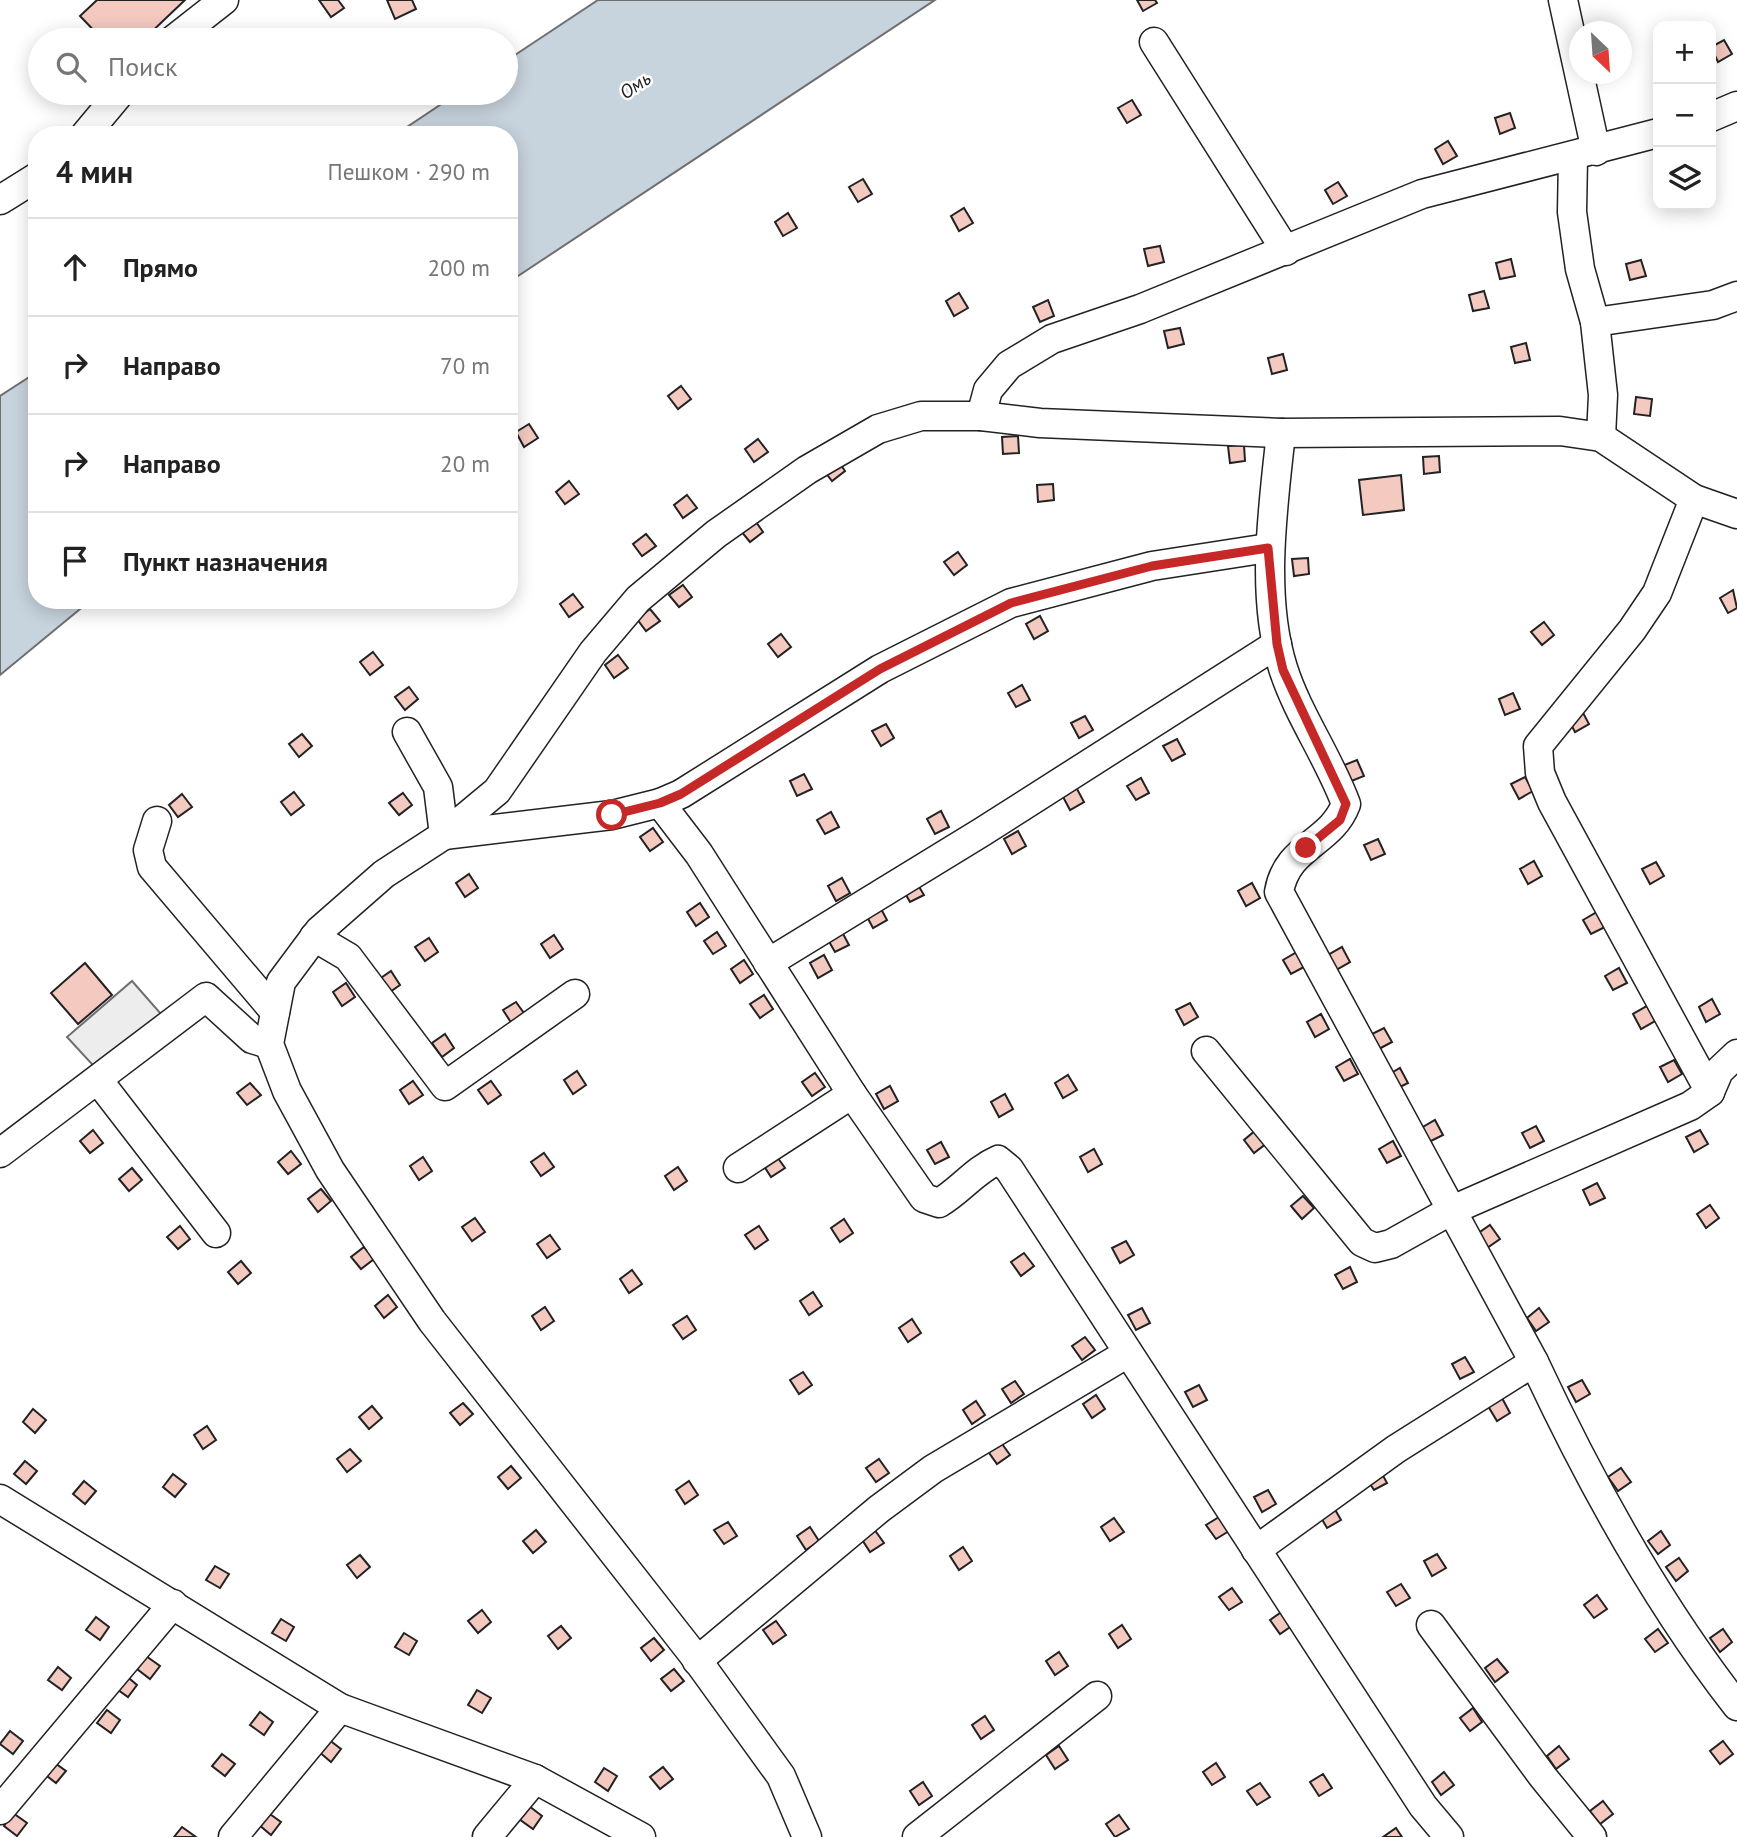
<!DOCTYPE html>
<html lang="ru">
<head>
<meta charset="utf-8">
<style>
	:root { --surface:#fff; --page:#f6f6f6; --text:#222; --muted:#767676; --line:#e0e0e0 }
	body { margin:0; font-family:"PT Sans",sans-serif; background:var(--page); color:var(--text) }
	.controls { position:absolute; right:21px; top:21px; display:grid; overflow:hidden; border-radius:14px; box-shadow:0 4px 18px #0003 }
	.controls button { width:63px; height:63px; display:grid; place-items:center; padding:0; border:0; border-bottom:2px solid var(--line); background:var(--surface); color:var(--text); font:35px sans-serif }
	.compass { position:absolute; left:1569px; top:21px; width:63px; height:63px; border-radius:50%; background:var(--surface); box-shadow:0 4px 18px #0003; rotate:155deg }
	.stop { position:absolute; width:21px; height:21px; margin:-16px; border:5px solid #c62828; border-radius:50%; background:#fff }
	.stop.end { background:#c62828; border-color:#fff; box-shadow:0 2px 7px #0008 }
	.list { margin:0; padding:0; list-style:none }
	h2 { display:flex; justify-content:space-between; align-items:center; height:91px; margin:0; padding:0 28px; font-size:30px }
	h2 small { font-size:23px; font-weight:400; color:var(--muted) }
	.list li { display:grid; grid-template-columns:46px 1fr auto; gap:21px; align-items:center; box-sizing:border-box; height:98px; padding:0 28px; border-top:2px solid var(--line) }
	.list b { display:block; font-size:26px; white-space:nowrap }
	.list em { font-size:23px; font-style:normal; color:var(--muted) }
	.icon { flex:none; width:38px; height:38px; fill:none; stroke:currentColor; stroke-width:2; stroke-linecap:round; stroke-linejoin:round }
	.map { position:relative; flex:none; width:1737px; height:1837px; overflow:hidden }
	.search { position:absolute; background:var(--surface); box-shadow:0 4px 18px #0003; left:28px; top:28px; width:490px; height:77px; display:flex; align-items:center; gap:18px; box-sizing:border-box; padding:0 24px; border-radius:38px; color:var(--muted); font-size:26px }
	.panel { position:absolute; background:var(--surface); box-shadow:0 4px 18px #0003; left:28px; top:126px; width:490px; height:483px; border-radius:28px }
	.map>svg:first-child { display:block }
	.parking { fill:#ededed; stroke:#6f6f6f; stroke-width:2 }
	.water { fill:#c7d3dd; stroke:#6f6f6f; stroke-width:2 }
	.building { fill:#f3c9c0; stroke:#222; stroke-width:2 }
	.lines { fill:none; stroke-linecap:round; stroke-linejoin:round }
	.minor-casing { stroke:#222; stroke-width:31 }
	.minor { stroke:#fff; stroke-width:28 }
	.route { stroke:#c62828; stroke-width:9 }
	.labels { text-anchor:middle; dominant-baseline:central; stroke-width:5; stroke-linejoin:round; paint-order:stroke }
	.water-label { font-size:19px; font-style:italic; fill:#222; stroke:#fff }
</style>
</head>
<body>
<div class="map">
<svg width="1737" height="1837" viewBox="0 0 1737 1837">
	<rect width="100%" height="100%" fill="#fff"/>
	<path class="parking" d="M132,981l36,41 -67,52 -34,-37z"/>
	<g class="water">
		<path d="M598,0h337l-426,282v-147h-114l63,-42h48v-32z"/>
		<path d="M37,372v228h54l-91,75v-279z"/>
	</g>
	<g class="building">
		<path d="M97,0h88l-42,40h-40l-23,-24z"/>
		<path d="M319,0h19l6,8 -13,9z"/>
		<path d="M387,0h25l4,9 -21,10z"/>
		<path d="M1137,0h18l2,3 -14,8z"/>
		<path d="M1607,24l2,8h-17l-1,-4z"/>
		<path d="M1724,40l8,14 -14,8 -7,-15z"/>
		<path d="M1132,100l9,15 -14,8 -9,-15z"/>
		<path d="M1510,113l5,15 -15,6 -5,-16z"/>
		<path d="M1448,141l9,15 -14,8 -8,-15z"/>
		<path d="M863,179l9,15 -14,8 -9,-15z"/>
		<path d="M1338,182l9,14 -14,8 -8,-14z"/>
		<path d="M964,208l9,15 -14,8 -8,-15z"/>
		<path d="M788,213l9,15 -14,8 -8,-14z"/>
		<path d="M1160,246l4,16 -16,4 -4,-17z"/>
		<path d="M1511,259l4,17 -15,3 -4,-16z"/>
		<path d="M1641,260l5,16 -16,4 -4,-16z"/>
		<path d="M1484,291l5,17 -16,3 -4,-16z"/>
		<path d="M959,293l9,15 -14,8 -8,-15z"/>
		<path d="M1048,300l6,16 -14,6 -7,-15z"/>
		<path d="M1180,328l4,16 -16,4 -4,-17z"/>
		<path d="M1526,343l4,17 -15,3 -4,-16z"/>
		<path d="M1283,354l4,16 -15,4 -4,-16z"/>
		<path d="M681,386l10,13 -13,10 -10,-13z"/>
		<path d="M1636,397l16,2 -2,17 -16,-2z"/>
		<path d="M529,424l9,14 -14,9 -8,-15z"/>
		<path d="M1018,436l1,17 -16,1 -1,-17z"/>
		<path d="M758,439l10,13 -14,10 -9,-13z"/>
		<path d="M1244,445l1,16 -15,2 -2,-17z"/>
		<path d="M1439,456l1,16 -16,2 -1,-17z"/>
		<path d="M836,458l9,13 -13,10 -10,-13z"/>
		<path d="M1401,475l3,35 -41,5 -4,-35z"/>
		<path d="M569,481l10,13 -14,10 -9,-12z"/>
		<path d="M1053,484l1,16 -16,2 -1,-17z"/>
		<path d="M687,495l10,13 -14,10 -9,-13z"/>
		<path d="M754,519l9,13 -13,10 -10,-12z"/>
		<path d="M646,534l10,12 -14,10 -9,-12z"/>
		<path d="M958,552l9,13 -13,10 -10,-13z"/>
		<path d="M1308,558l1,16 -15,2 -2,-17z"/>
		<path d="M683,585l9,12 -13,10 -10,-12z"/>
		<path d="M1733,590l4,18 -9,5 -8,-15z"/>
		<path d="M573,594l10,13 -14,10 -9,-13z"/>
		<path d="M650,609l10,12 -14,10 -9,-12z"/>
		<path d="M1040,616l8,15 -14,8 -8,-15z"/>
		<path d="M1544,622l10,13 -12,10 -11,-13z"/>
		<path d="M781,634l10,13 -13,10 -10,-13z"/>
		<path d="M373,652l10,13 -13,10 -10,-13z"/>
		<path d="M618,655l10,13 -14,10 -9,-13z"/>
		<path d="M1022,685l8,15 -14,7 -8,-14z"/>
		<path d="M409,687l9,12 -13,11 -10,-13z"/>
		<path d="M1513,693l7,16 -15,6 -6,-16z"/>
		<path d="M1581,709l8,15 -14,8 -8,-15z"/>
		<path d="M1085,716l8,14 -14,8 -8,-15z"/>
		<path d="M886,724l8,14 -13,8 -9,-15z"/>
		<path d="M302,734l10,12 -13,11 -10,-13z"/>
		<path d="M1177,739l8,15 -13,7 -9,-15z"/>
		<path d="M1357,760l7,16 -15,6 -7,-16z"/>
		<path d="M804,774l8,15 -15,7 -7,-15z"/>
		<path d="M1525,777l8,14 -14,8 -8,-15z"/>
		<path d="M1141,778l8,15 -13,7 -9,-14z"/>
		<path d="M1076,787l8,15 -14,8 -8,-15z"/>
		<path d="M294,792l10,13 -13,10 -10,-13z"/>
		<path d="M403,793l9,12 -13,10 -10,-12z"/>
		<path d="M182,794l10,13 -14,10 -9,-12z"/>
		<path d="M941,811l8,16 -14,7 -8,-15z"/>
		<path d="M831,812l8,15 -14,7 -8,-14z"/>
		<path d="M653,828l10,14 -13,9 -10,-14z"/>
		<path d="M1018,831l8,15 -14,8 -8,-15z"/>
		<path d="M1378,839l7,15 -14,6 -7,-15z"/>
		<path d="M1534,861l8,15 -14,8 -8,-15z"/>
		<path d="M1656,862l8,14 -14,8 -8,-15z"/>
		<path d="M469,874l9,14 -13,9 -9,-14z"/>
		<path d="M842,878l8,15 -14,8 -8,-15z"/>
		<path d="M915,880l9,15 -14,7 -8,-14z"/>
		<path d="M1252,883l8,15 -14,8 -8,-15z"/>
		<path d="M700,903l9,14 -13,9 -9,-14z"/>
		<path d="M879,905l8,15 -14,8 -8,-15z"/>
		<path d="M1597,912l8,15 -14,7 -8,-14z"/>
		<path d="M841,930l8,15 -14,7 -8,-14z"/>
		<path d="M717,932l9,14 -13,8 -9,-13z"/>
		<path d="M554,935l9,14 -13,9 -9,-14z"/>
		<path d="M429,938l9,14 -13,9 -10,-14z"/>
		<path d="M1342,947l8,15 -14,8 -8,-15z"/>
		<path d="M1297,952l7,15 -13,7 -8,-14z"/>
		<path d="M824,955l8,15 -14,8 -8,-15z"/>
		<path d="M744,960l9,14 -13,9 -9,-14z"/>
		<path d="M85,963l27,32 -34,29 -27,-31z"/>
		<path d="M1619,968l8,15 -14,7 -8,-14z"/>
		<path d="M391,971l9,14 -13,9 -9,-14z"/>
		<path d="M346,983l9,14 -13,9 -9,-14z"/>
		<path d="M764,995l9,14 -13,9 -10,-14z"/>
		<path d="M1712,999l8,15 -14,8 -7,-15z"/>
		<path d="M516,1002l10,14 -14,8 -9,-14z"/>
		<path d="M1190,1003l8,14 -14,8 -8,-15z"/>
		<path d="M1647,1006l8,15 -14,8 -8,-15z"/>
		<path d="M1321,1014l8,15 -14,8 -8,-15z"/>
		<path d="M1384,1028l8,14 -15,8 -7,-15z"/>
		<path d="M445,1034l9,14 -12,9 -10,-14z"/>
		<path d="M1350,1059l8,15 -14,7 -8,-14z"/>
		<path d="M1674,1060l8,14 -14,8 -8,-15z"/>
		<path d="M1400,1068l8,15 -14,7 -8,-14z"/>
		<path d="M577,1071l9,14 -13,9 -9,-14z"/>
		<path d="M815,1073l10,14 -13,9 -10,-14z"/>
		<path d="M1068,1075l9,15 -14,8 -8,-15z"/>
		<path d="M413,1081l10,14 -14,9 -9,-14z"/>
		<path d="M491,1081l10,14 -13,9 -10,-14z"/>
		<path d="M250,1083l11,12 -14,10 -10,-12z"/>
		<path d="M890,1086l8,15 -14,8 -8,-15z"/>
		<path d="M1005,1094l8,15 -14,8 -8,-15z"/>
		<path d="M1435,1120l8,15 -14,7 -8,-14z"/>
		<path d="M1536,1126l8,15 -14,7 -8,-15z"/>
		<path d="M93,1130l10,13 -13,10 -10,-12z"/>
		<path d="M1256,1130l11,13 -13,10 -10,-13z"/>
		<path d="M1700,1130l8,14 -14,8 -8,-15z"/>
		<path d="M1393,1141l8,15 -14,7 -8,-14z"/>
		<path d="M941,1142l8,15 -14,7 -8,-14z"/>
		<path d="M1094,1149l8,15 -14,8 -8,-15z"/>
		<path d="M291,1151l10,13 -13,10 -10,-12z"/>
		<path d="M544,1153l10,14 -13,9 -10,-14z"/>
		<path d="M775,1154l10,14 -14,9 -9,-14z"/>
		<path d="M423,1157l9,14 -13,9 -9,-14z"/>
		<path d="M678,1167l9,14 -13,9 -9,-14z"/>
		<path d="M132,1168l10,12 -13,11 -10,-12z"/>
		<path d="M1597,1183l8,15 -15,7 -7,-15z"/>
		<path d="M321,1189l10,12 -13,11 -10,-13z"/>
		<path d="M1303,1196l11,12 -12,11 -11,-13z"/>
		<path d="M1710,1205l9,13 -13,10 -9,-14z"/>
		<path d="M475,1218l10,14 -13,9 -10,-14z"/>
		<path d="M844,1219l9,14 -13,9 -9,-14z"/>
		<path d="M1490,1225l10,14 -13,9 -10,-14z"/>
		<path d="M180,1226l10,13 -12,10 -11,-12z"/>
		<path d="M759,1226l9,14 -13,9 -10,-14z"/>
		<path d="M550,1235l10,14 -13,9 -10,-14z"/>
		<path d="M1126,1241l8,14 -14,8 -8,-15z"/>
		<path d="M364,1247l10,12 -13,10 -10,-12z"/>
		<path d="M1024,1253l10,13 -13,10 -10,-14z"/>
		<path d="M241,1261l10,12 -13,11 -10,-12z"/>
		<path d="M1350,1267l7,15 -14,7 -8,-14z"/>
		<path d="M632,1270l10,14 -13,9 -9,-14z"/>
		<path d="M813,1292l9,14 -13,9 -9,-14z"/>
		<path d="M388,1295l9,12 -13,11 -9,-12z"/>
		<path d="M545,1307l9,14 -13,9 -9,-14z"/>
		<path d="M1142,1308l8,15 -14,7 -8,-15z"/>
		<path d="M1539,1308l10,14 -13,9 -9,-13z"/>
		<path d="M687,1316l9,14 -13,9 -10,-14z"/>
		<path d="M912,1319l9,14 -13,9 -9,-14z"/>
		<path d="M1085,1337l10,13 -13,10 -10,-14z"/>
		<path d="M1465,1357l9,15 -14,7 -8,-15z"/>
		<path d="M803,1372l9,13 -13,9 -9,-14z"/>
		<path d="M1582,1380l8,14 -14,8 -8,-15z"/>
		<path d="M1015,1381l9,13 -13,9 -9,-14z"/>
		<path d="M1199,1385l8,15 -14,7 -8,-15z"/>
		<path d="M1096,1395l9,14 -13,9 -9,-14z"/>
		<path d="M1502,1398l8,15 -13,8 -9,-15z"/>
		<path d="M976,1401l9,14 -13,9 -9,-14z"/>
		<path d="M463,1403l10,11 -13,11 -10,-12z"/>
		<path d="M372,1406l10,12 -13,11 -10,-12z"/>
		<path d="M33,1409l13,11 -11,13 -12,-11z"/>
		<path d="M207,1426l9,14 -13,9 -9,-14z"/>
		<path d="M1000,1441l10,14 -13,9 -10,-14z"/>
		<path d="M350,1449l11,12 -14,11 -10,-13z"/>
		<path d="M879,1459l10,14 -13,9 -10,-14z"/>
		<path d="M25,1461l12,10 -11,13 -12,-10z"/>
		<path d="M511,1466l10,12 -13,11 -10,-12z"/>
		<path d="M1379,1468l8,15 -13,7 -9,-14z"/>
		<path d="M1621,1468l10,14 -13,9 -10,-14z"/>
		<path d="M173,1474l13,10 -11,13 -12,-10z"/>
		<path d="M84,1481l12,10 -11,13 -12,-10z"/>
		<path d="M689,1481l9,14 -13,9 -9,-14z"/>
		<path d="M1268,1490l8,14 -14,8 -8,-15z"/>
		<path d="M1333,1506l8,14 -14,8 -8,-14z"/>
		<path d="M1219,1517l10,14 -13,8 -10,-14z"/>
		<path d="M1114,1518l10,14 -14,9 -9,-14z"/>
		<path d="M728,1522l9,14 -13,8 -10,-14z"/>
		<path d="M810,1527l9,14 -13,9 -9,-14z"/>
		<path d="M874,1529l10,14 -14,9 -9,-14z"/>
		<path d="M536,1530l10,12 -13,11 -10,-12z"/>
		<path d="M1661,1531l9,14 -12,9 -10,-13z"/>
		<path d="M963,1547l9,14 -13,9 -9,-14z"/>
		<path d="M1437,1554l9,14 -14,8 -8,-15z"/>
		<path d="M360,1555l10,12 -13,11 -10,-13z"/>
		<path d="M1679,1558l9,13 -12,10 -10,-14z"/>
		<path d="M215,1566l14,8 -9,14 -14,-8z"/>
		<path d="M1401,1584l9,14 -14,8 -9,-14z"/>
		<path d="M1232,1588l10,14 -13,8 -10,-13z"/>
		<path d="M1597,1595l10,14 -13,9 -10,-13z"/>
		<path d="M482,1610l9,12 -13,11 -10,-12z"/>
		<path d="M1283,1611l10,14 -13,9 -10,-14z"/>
		<path d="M96,1617l13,10 -9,13 -14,-10z"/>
		<path d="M281,1619l13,8 -8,14 -14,-8z"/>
		<path d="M776,1621l10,14 -13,9 -10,-14z"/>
		<path d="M1122,1625l9,14 -13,9 -9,-14z"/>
		<path d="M561,1626l10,12 -13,11 -10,-13z"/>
		<path d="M1658,1629l10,14 -13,9 -10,-13z"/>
		<path d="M1723,1629l9,13 -12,10 -10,-14z"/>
		<path d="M404,1633l13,8 -8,14 -14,-8z"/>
		<path d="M654,1638l10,12 -13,11 -10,-13z"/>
		<path d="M1059,1652l9,14 -13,9 -9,-14z"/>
		<path d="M146,1656l14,10 -10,13 -13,-10z"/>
		<path d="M1497,1659l11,13 -13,10 -10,-14z"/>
		<path d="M58,1667l13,11 -9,12 -14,-10z"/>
		<path d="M674,1669l10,12 -13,10 -10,-12z"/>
		<path d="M124,1674l13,11 -9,12 -14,-10z"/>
		<path d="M477,1690l14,8 -9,15 -14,-8z"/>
		<path d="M1473,1708l9,14 -12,9 -10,-13z"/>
		<path d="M107,1710l13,10 -9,13 -14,-10z"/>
		<path d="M260,1712l13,10 -9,13 -14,-10z"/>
		<path d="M985,1716l9,14 -13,9 -9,-14z"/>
		<path d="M10,1731l13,10 -10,13 -13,-10z"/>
		<path d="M328,1739l13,10 -10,13 -13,-11z"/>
		<path d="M1723,1741l10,13 -13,10 -10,-13z"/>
		<path d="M1059,1746l9,14 -13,9 -9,-14z"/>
		<path d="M1559,1746l10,13 -13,10 -9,-13z"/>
		<path d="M222,1754l13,10 -10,12 -13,-10z"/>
		<path d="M52,1761l14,10 -10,12 -13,-10z"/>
		<path d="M1216,1763l9,14 -13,8 -9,-13z"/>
		<path d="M663,1767l10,12 -13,10 -10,-12z"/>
		<path d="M604,1768l13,8 -9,15 -13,-9z"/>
		<path d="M1444,1772l10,13 -13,10 -9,-13z"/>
		<path d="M1323,1774l9,14 -13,8 -9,-14z"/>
		<path d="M923,1782l9,14 -13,9 -9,-14z"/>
		<path d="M1260,1783l10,14 -13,8 -10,-14z"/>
		<path d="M1603,1801l10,13 -13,10 -10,-13z"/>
		<path d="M529,1806l13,10 -9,13 -14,-10z"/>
		<path d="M267,1812l14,10 -10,13 -13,-11z"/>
		<path d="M13,1813l14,10 -10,13 -13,-10z"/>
		<path d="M1119,1815l10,14 -14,8 -9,-13z"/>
		<path d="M182,1827l14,10h-22z"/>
		<path d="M1396,1828l6,9h-19z"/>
	</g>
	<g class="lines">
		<defs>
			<g id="minor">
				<path d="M1563,0l33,151"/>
				<path d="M173,40l51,-40"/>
				<path d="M1154,42l132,209"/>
				<path d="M1711,117l26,-11"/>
				<path d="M85,135l35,-42"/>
				<path d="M1573,158l-1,54 8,57 15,53 8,73 -2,42"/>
				<path d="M0,200l37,-23"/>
				<path d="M1595,322l118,-17 24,-9"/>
				<path d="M981,416l7,-26 21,-25 43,-26 88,-30 282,-115 236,-61"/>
				<path d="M1281,433c-8,74 -21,163 2,235 14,45 46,90 63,136 -15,40 -59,41 -67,88l255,470c56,120 121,239 203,344"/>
				<path d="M1694,499l-37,94 -25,37 -94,116 2,27 12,29 158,290"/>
				<path d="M407,732l31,55 6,48 168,-20 48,-12 21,-9 199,-125 131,-66 141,-37 116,-18"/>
				<path d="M660,803l39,51 153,240 72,104 15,5c21,-12 36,-33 59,-43l11,9 414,637 26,31"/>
				<path d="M157,821l-9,29 4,17 123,145"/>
				<path d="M314,937l34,20 97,129 130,-92"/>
				<path d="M768,963l214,-131 295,-188"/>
				<path d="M1206,1051l156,191 13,6 16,-4 59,-33 240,-105 20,-14 9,-21 18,-17"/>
				<path d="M98,1080l118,153"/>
				<path d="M0,1153l206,-156 46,42 17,5"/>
				<path d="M738,1168l114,-74"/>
				<path d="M0,1499l340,209 195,71 106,58"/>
				<path d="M1256,1550l140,-101 138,-87"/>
				<path d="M1431,1625l112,152 49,60"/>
				<path d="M697,1661l182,-152 54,-40 195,-116"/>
				<path d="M0,1810l173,-206"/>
				<path d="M233,1837l107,-129"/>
				<path d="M487,1837l48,-58"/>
				<path d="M807,1837l-26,-61 -89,-123 -260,-332 -102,-151 -43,-79 -18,-47 12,-62 38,-51 65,-57 60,-39 53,-44 96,-139 45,-53 78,-65 91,-64 71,-41 43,-13h60l59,7 241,10 279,-2 41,6 93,62 43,15"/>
				<path d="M917,1837l180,-141"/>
			</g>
		</defs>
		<use href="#minor" class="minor-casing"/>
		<use href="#minor" class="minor"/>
	</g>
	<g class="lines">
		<path class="route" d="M612,815l48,-12 21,-9 199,-125 131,-66 141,-37 116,-18 9,96 6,26 63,134 -6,16 -34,28"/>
	</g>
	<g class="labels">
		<g class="water-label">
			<text transform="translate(635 85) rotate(-34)">Омь</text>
		</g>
	</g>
</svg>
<div class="controls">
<button>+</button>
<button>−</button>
<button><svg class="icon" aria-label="layers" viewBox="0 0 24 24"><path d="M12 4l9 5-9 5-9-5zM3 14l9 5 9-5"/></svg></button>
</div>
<svg class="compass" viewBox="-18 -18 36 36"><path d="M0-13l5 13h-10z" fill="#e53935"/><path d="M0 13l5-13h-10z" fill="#767676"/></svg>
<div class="stop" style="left:612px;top:815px"></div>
<div class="stop end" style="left:1306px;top:848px"></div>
<div class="search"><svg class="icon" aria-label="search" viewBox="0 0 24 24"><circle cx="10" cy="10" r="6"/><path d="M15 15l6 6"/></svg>Поиск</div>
<section class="panel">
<h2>4 мин<small>Пешком · 290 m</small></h2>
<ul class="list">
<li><svg class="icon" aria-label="ahead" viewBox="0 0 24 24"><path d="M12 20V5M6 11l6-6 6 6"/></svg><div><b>Прямо</b></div><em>200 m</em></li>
<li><svg class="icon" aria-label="right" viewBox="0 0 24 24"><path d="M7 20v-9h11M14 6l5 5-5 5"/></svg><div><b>Направо</b></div><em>70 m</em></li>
<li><svg class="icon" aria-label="right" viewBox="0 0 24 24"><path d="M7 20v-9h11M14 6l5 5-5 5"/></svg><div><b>Направо</b></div><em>20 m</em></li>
<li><svg class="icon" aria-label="arrive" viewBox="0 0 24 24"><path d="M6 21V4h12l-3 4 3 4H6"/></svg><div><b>Пункт назначения</b></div></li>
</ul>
</section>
</div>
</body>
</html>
